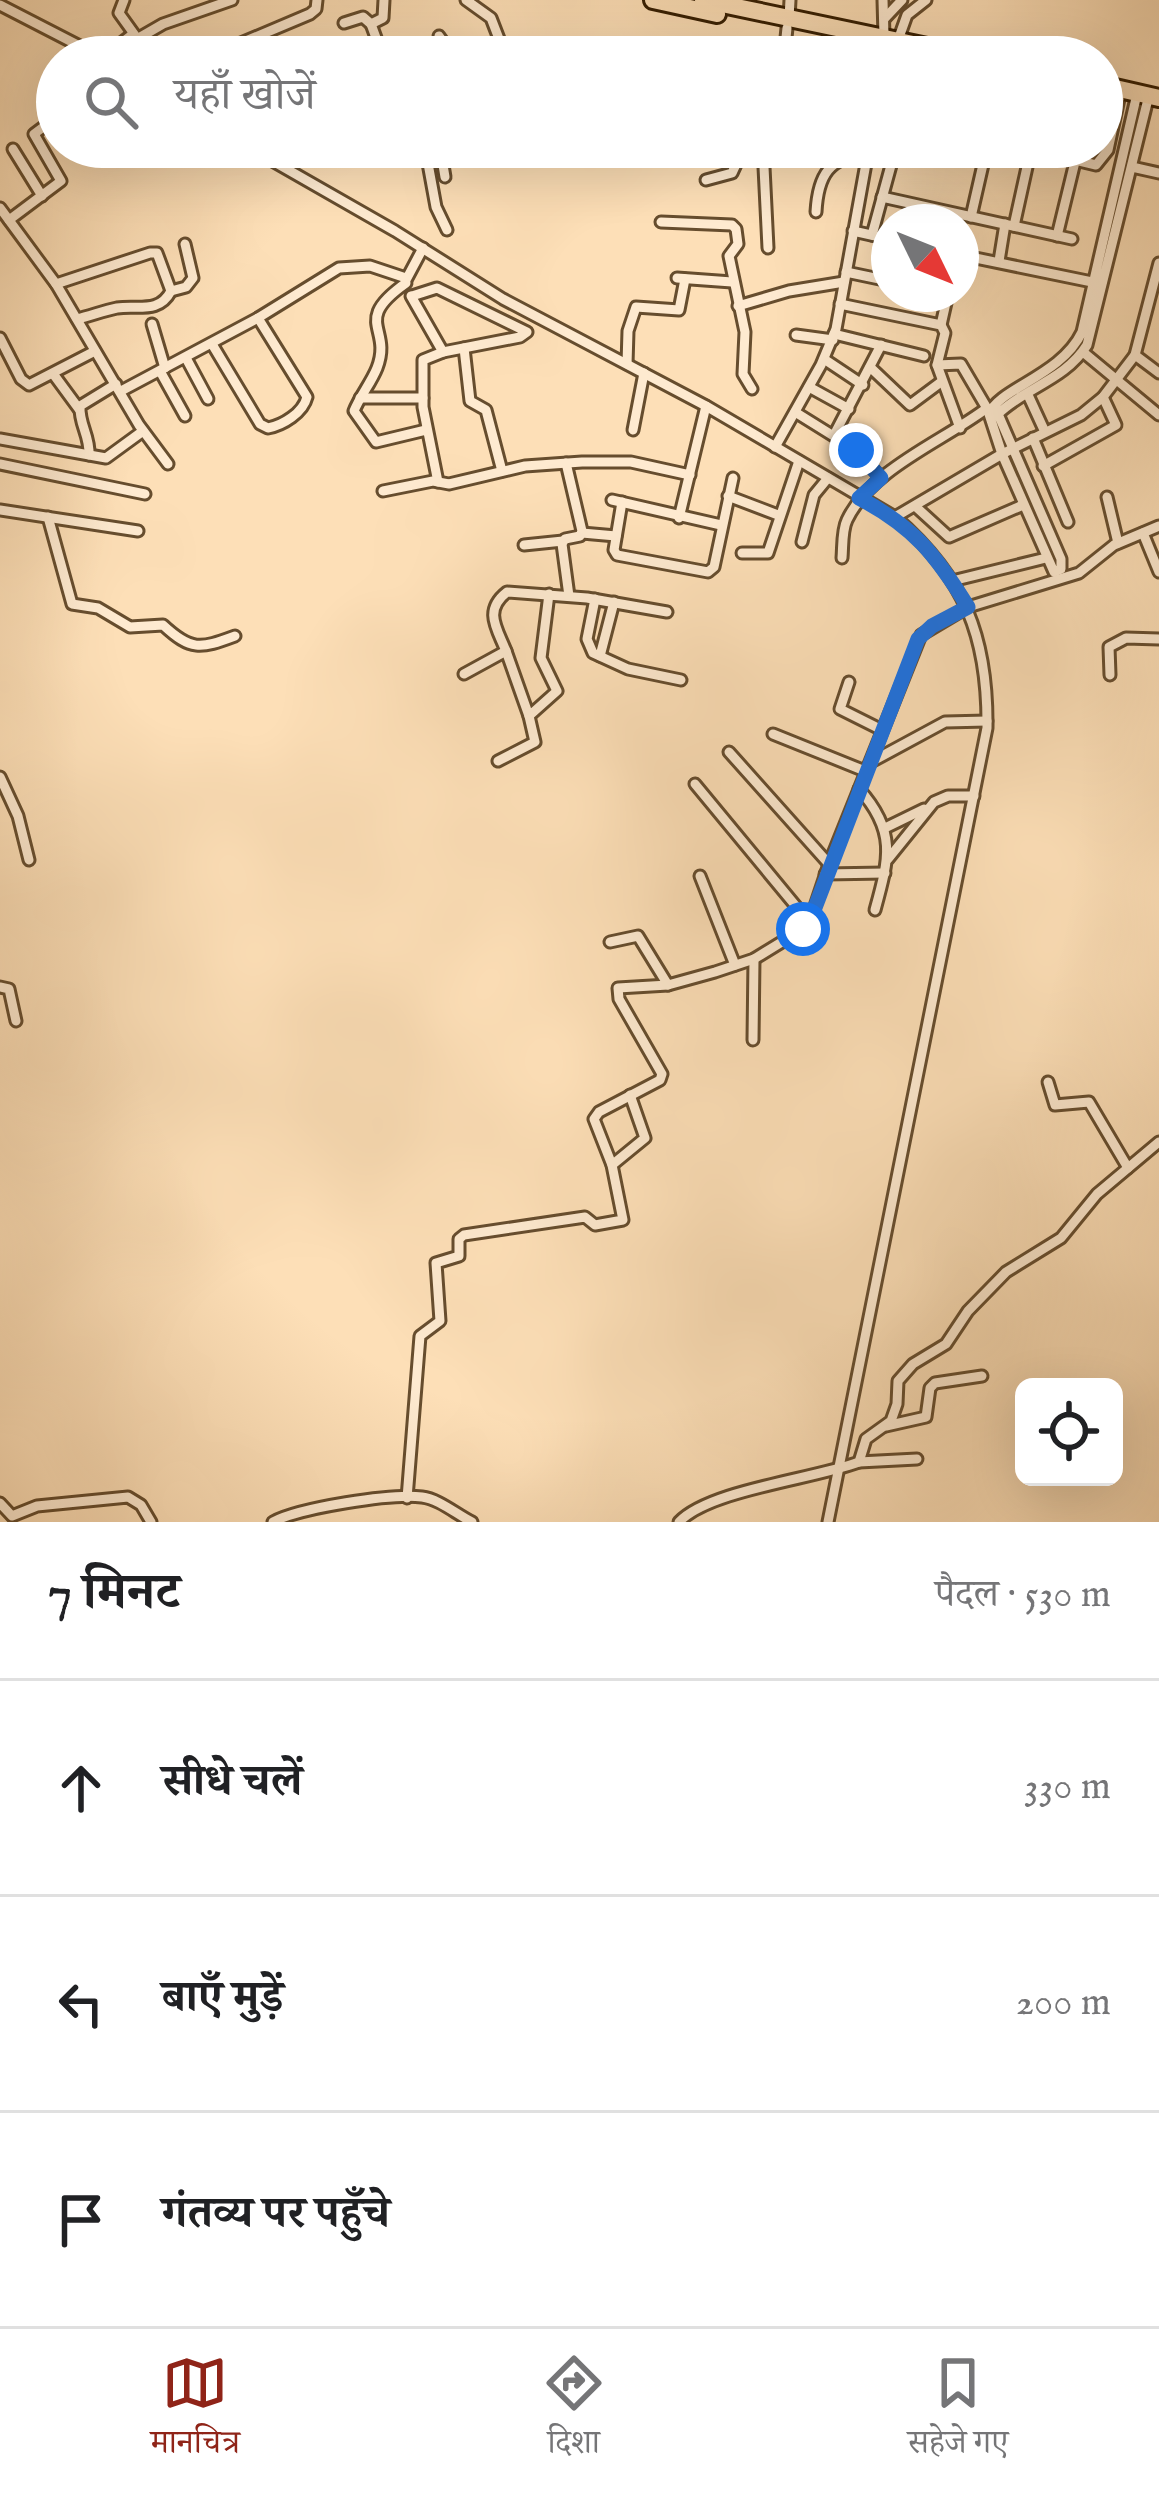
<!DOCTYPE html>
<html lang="hi">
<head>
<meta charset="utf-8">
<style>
	:root { --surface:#fff; --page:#f2f2f2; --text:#202124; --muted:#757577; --line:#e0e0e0; --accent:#8f2418 }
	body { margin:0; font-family:"IM FELL English","Noto Serif Devanagari",serif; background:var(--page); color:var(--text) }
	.controls { position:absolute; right:36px; bottom:36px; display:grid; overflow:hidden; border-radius:18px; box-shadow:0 12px 48px #0002 }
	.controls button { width:108px; height:108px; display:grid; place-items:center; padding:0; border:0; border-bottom:3px solid var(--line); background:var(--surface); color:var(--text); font:60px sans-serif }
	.compass { position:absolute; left:871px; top:204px; width:108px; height:108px; border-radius:50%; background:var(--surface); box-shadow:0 12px 48px #0002; rotate:133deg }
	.stop { position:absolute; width:36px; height:36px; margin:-27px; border:9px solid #1a73e8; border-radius:50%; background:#fff }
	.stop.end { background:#1a73e8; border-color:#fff; box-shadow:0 3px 12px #0008 }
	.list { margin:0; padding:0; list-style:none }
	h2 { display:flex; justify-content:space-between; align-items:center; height:156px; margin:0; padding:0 48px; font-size:51px }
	h2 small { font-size:39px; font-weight:400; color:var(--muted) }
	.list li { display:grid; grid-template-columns:78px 1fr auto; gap:36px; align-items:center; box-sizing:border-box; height:216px; padding:0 48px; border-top:3px solid var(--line) }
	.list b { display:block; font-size:45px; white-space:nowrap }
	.list em { font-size:39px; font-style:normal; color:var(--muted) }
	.icon { flex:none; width:66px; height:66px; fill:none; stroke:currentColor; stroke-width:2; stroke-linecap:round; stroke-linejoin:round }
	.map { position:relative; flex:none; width:1159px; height:1522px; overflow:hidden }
	.search { position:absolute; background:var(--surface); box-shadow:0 12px 48px #0002; left:36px; right:36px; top:36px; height:132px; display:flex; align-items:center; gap:30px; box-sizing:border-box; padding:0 42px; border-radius:66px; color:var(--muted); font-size:45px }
	.sheet { height:804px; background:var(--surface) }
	nav { display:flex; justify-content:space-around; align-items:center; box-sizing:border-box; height:168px; border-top:3px solid var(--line); background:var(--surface); font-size:33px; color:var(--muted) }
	nav a { display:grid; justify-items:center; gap:6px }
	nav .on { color:var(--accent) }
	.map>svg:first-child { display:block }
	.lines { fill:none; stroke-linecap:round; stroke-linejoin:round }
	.street-casing { stroke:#664d2e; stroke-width:15 }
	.highway-casing { stroke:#331c00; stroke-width:22 }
	.street { stroke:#feead0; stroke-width:9 }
	.highway { stroke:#fddfb7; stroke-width:16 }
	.route { stroke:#1a73e8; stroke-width:15 }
</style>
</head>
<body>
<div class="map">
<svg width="1159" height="1522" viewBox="0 0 1159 1522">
	<rect width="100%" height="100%" fill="#fddfb7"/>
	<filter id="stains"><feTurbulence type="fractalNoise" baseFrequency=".00167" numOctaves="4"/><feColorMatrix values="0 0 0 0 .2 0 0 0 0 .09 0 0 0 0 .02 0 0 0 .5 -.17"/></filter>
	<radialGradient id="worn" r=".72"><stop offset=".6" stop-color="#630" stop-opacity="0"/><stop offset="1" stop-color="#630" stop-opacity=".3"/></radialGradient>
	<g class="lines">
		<defs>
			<g id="street">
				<path d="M124,0l-5,13 28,39"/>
				<path d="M466,0l25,18 15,39"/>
				<path d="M883,0l1,36"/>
				<path d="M0,5l101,52"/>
				<path d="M789,18l1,-18"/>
				<path d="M885,18l17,-18"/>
				<path d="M344,23l19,-6 8,7 12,-6 1,-18"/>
				<path d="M371,24l12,33"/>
				<path d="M439,36l15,21"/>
				<path d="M137,39l26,-15 69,-24"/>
				<path d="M103,57l30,-23"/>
				<path d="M224,57l10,-11 76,-32 6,-5 1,-9"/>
				<path d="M327,57l22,-10"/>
				<path d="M469,57h22"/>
				<path d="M784,57l3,-29"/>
				<path d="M892,57l15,-42 19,-15"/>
				<path d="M1137,94l-55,238c-21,44 -83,56 -93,82l13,40 52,118 7,-3v-10l-63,-145c28,-27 67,-34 89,-69l62,-250"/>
				<path d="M248,147l147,84 108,68 203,107 189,111c70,61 93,120 92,211l-159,794"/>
				<path d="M386,147v3"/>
				<path d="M425,147l11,60 11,23"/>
				<path d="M440,147l5,30"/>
				<path d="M763,147l5,101"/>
				<path d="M1021,147l75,18 12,-15 11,-51"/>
				<path d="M13,149l29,47"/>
				<path d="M1132,167l27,6"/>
				<path d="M706,180l26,-7 6,-13v-13"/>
				<path d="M882,197l190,42"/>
				<path d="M0,208l56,76 83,141 29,39"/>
				<path d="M816,212c2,-37 13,-55 52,-59"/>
				<path d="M971,217l16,-70"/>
				<path d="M9,220l52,-39 -27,-47 20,-15"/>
				<path d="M661,222l71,3 4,4 2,15 -9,12 16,76 -2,42 9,15"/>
				<path d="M1014,226l17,-77"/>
				<path d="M853,231l36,8"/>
				<path d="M872,235l24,-88"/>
				<path d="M1057,236l18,-74"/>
				<path d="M961,255l136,28"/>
				<path d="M999,261l6,-37"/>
				<path d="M846,272l43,9"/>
				<path d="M677,278l55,4"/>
				<path d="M406,280l17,-32"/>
				<path d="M406,283c-55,39 -13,44 -29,85 -6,15 -17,28 -23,43l22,31 50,-12"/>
				<path d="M56,284l94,-31h7l14,38c-12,23 -33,14 -54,17 -14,3 -27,8 -40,11"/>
				<path d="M171,291l15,-4 7,-9 -8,-34"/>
				<path d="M411,296l32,56"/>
				<path d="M412,296l25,-8 90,44 -7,5 -77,15 -20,8v47l15,75"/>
				<path d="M840,304l101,21 4,8 -8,32 23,63"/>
				<path d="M738,306l51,-15 55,-9"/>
				<path d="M152,324l13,44"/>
				<path d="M941,325l7,-31"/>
				<path d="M834,334l90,22"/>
				<path d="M796,335l37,5"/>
				<path d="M0,338l21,41 8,6 66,-34"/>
				<path d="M212,344l48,80 8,4c15,-3 35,-15 39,-31l-49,-79"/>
				<path d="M464,348l6,53 16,9 16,61"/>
				<path d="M1083,352l76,63"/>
				<path d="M1135,355l24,18"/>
				<path d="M186,358l22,41"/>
				<path d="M824,359l39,26"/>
				<path d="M627,364l1,-33 8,-24 43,3 6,-31"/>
				<path d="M937,365l24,-1 27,46"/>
				<path d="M870,367l40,38 31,-23"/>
				<path d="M160,371l25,45"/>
				<path d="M54,375l25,34"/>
				<path d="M809,387l40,22"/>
				<path d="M121,391l137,-73 81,-50 31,-2 36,12"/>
				<path d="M1028,395l17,37"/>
				<path d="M360,398h63"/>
				<path d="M795,412l61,38 25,28"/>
				<path d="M633,430l11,-57"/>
				<path d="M834,435l47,-90"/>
				<path d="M1033,438l35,84"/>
				<path d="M0,439l106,19 37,-27"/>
				<path d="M775,447l46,-82 15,-36 33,-182"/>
				<path d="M89,455c1,-20 -10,-30 -9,-49l36,-22"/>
				<path d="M566,463l16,68 -2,5 -15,3 -3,5 7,52"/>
				<path d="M0,464l145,30"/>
				<path d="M1043,466l73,-41 -13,-28"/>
				<path d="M383,491l50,-10 16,3 76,-18 57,-4h49l59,13"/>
				<path d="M728,496l50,19"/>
				<path d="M1107,497l11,46"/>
				<path d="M612,500l109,25"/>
				<path d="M622,502l-8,48 3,5 91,17 6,-5 19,-89"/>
				<path d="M915,506l34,31 74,-32"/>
				<path d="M0,510l138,21"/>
				<path d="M48,517l24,87 26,4 32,19 33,-2c28,26 37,24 72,11"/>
				<path d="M895,517l107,-63 79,-39 22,-18 32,-42 24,-92"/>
				<path d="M679,518l27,-112"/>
				<path d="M582,533l34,3"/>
				<path d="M1143,533l16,39"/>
				<path d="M802,542l12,-47 14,-17"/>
				<path d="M524,545l39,-4"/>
				<path d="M742,553h26l31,-92"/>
				<path d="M842,558c1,-12 0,-28 5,-38 25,-52 95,-78 140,-112"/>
				<path d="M952,581l94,-23"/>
				<path d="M595,599l-8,40 6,14 35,16 53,11"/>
				<path d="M506,651l23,65 28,-25 -16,-33 8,-64"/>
				<path d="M600,656l14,-54"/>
				<path d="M464,674l42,-23c-9,-23 -23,-40 1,-59l80,6 80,14"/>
				<path d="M1110,675l-1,-28 17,-9 33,1"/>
				<path d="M849,682l-9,27 42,21"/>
				<path d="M773,734l92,37"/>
				<path d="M729,752l100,112"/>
				<path d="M498,761l37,-19 -6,-26"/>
				<path d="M871,762l74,-40 42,-1"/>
				<path d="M0,777l18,39 11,44"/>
				<path d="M695,784l114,138"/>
				<path d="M859,789c38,42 30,70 16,121"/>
				<path d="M885,828l39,-19"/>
				<path d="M888,859l46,-57 14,-6h26"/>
				<path d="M825,874l60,-1"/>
				<path d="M700,876l35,89"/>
				<path d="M610,942l28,-6 30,49"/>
				<path d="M0,987l9,2 7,32"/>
				<path d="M753,1040l1,-81"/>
				<path d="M1048,1082l7,23 34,-3 39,66"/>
				<path d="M612,1165l33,-27 -15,-43"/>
				<path d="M886,1426l40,-9 4,-29 5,-5 47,-7"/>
				<path d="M859,1462l58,-3"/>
				<path d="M407,1498l13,-162 20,-15 -4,-58 23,-7v-17l5,-4 121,-18 10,8 28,-5 -11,-55 -18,-46 5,-7 61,-32 2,-6 -43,-75 -1,-11 50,-3 47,-13 39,-13 49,-30 8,-11 18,-54 92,-229 47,-28 111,-34 35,-28 45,-19"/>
				<path d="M0,1503l12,13 25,-10 91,-9 13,8 10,17"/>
				<path d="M273,1522c26,-14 119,-29 149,-25 17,2 34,17 50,25"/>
				<path d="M679,1522c30,-32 135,-43 180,-60l7,-23 25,-18 6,-17 1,-23 15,-17 33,-20 22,-33 38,-39 55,-34 36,-44 62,-52"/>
			</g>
			<g id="highway">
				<path d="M653,0l64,14"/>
				<path d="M703,0l272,57"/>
				<path d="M1102,85l57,13"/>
			</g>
		</defs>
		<use href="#street" class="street-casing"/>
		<use href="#highway" class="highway-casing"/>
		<use href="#street" class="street"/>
		<use href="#highway" class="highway"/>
	</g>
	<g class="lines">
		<path class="route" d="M803,929l8,-11 107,-279 14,-13 36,-19c-32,-52 -54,-80 -109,-109l22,-20 -25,-28"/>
	</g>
	<rect width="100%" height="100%" filter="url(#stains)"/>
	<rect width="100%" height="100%" fill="url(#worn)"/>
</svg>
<div class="controls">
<button><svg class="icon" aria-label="locate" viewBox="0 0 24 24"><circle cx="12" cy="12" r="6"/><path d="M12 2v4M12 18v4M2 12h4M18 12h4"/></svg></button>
</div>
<svg class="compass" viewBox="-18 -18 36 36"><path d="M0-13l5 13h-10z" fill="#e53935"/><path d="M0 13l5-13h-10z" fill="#757577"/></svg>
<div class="stop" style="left:803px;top:929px"></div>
<div class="stop end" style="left:856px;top:450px"></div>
<div class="search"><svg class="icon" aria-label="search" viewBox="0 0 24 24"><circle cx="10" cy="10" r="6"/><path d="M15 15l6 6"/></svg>यहाँ खोजें</div>
</div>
<section class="sheet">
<h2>7 मिनट<small>पैदल · 530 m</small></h2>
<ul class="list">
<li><svg class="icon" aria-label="ahead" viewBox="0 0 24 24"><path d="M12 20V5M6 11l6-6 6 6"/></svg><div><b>सीधे चलें</b></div><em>330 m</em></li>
<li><svg class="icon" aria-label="left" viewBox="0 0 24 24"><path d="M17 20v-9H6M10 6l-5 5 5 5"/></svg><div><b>बाएँ मुड़ें</b></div><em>200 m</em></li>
<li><svg class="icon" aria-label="arrive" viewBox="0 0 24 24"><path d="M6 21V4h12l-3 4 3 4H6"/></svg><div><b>गंतव्य पर पहुँचे</b></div></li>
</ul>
</section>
<nav>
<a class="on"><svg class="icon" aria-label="map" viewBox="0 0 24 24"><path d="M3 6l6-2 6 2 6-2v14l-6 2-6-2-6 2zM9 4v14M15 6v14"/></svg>मानचित्र</a>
<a><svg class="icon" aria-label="directions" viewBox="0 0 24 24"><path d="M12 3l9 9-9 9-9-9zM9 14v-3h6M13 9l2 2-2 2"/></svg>दिशा</a>
<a><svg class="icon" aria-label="saved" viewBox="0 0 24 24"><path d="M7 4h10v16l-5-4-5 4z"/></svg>सहेजे गए</a>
</nav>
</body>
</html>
